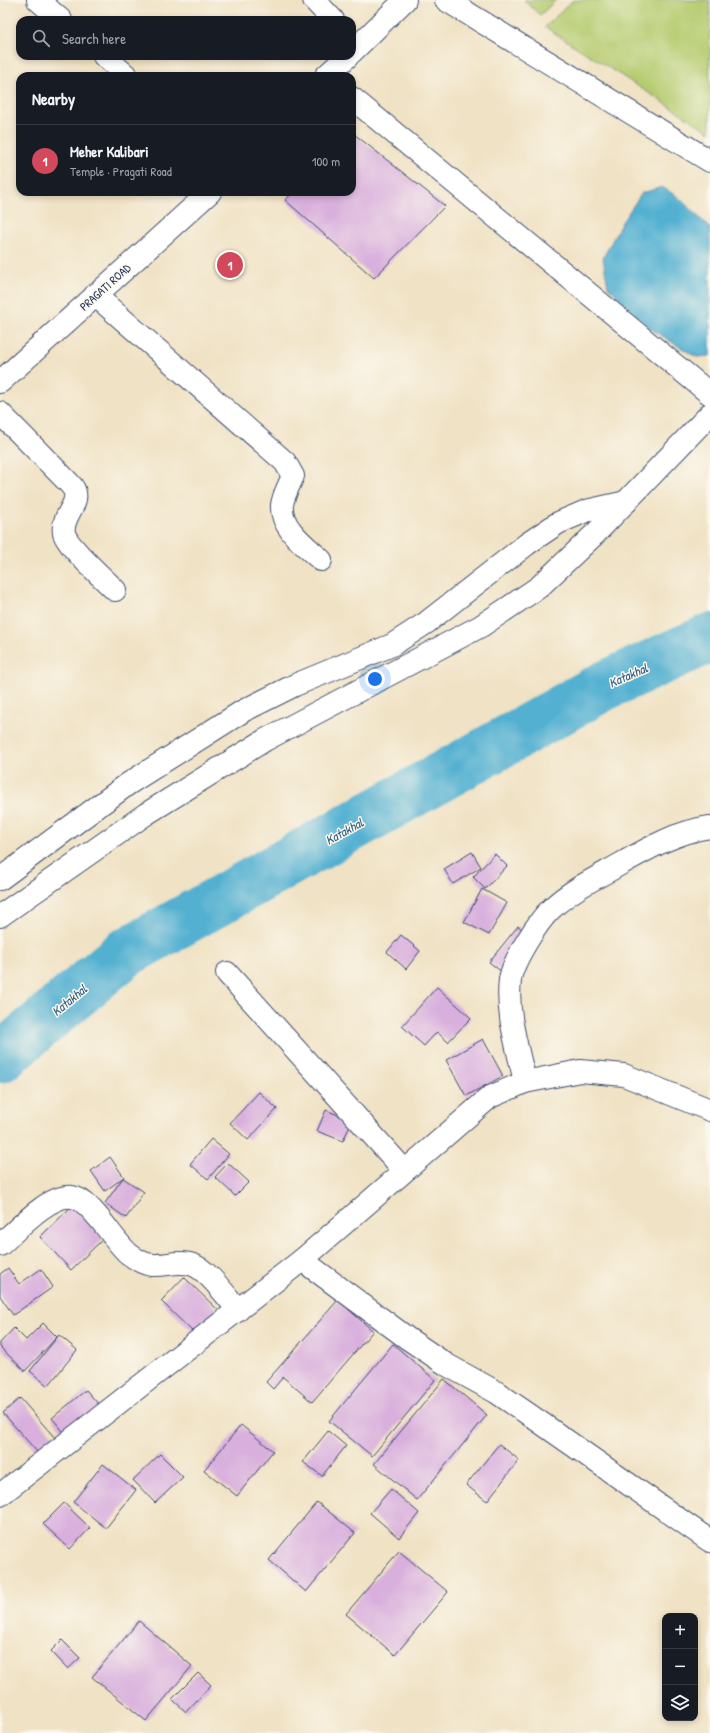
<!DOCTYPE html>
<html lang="en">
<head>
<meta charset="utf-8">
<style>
	:root { --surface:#171b24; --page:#20242c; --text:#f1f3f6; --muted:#9ea1a6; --line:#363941; --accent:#d1495b }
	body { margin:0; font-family:"Patrick Hand",sans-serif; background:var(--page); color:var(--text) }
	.controls { position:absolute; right:12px; bottom:12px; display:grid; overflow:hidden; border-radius:8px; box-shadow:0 2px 6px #0003 }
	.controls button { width:36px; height:36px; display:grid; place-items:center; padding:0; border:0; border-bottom:1px solid var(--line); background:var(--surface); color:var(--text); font:20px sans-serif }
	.you { position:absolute; left:375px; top:679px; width:14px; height:14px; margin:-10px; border:3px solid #fff; border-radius:50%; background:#1a73e8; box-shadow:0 0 0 6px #1a73e833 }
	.badge { display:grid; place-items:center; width:26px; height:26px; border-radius:50%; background:var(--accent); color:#fff; font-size:13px; font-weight:700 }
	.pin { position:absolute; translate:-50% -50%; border:2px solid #fff; box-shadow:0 1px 4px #0006 }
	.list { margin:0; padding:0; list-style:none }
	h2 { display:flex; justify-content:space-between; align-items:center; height:52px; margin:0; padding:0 16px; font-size:17px }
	h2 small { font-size:13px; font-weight:400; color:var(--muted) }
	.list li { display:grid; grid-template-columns:26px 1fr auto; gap:12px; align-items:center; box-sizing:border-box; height:72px; padding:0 16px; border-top:1px solid var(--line) }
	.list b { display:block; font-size:15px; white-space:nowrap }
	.list p { margin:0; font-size:13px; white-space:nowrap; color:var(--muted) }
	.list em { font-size:13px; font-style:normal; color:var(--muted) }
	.icon { flex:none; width:22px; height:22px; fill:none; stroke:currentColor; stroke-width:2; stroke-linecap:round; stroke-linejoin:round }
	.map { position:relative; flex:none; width:710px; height:1733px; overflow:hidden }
	.search { position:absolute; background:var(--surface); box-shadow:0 2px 6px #0003; left:16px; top:16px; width:340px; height:44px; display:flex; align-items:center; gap:10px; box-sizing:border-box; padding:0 14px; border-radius:12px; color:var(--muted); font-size:15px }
	.panel { position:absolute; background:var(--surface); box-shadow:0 2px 6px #0003; left:16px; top:72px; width:340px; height:124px; border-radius:12px }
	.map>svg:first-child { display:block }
	.green { fill:#b6cc71; stroke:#687e68 }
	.water { fill:#52b0d1; stroke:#367098 }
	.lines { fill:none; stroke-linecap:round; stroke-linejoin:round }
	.river { stroke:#52b0d1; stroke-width:50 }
	.building { fill:#d9b0dd }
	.minor-casing { stroke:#3b4a6d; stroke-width:24 }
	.minor { stroke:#fff; stroke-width:22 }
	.labels { text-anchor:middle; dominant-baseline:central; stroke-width:3; stroke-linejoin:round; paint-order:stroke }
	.street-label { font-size:12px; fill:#1b2f5e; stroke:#fbf7ec }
	.water-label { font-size:13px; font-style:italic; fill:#2e5c86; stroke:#fbf7ec }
</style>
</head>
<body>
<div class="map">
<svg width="710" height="1733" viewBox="0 0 710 1733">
	<rect width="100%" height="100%" fill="#fbf7ec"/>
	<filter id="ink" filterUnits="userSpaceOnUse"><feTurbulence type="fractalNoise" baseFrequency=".025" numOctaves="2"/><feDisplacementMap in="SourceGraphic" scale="8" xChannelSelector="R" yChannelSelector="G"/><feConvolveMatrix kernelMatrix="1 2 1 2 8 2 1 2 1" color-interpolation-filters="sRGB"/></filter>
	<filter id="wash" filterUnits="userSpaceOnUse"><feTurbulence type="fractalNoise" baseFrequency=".012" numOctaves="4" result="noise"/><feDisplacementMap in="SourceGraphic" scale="16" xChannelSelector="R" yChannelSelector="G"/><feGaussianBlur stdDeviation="0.9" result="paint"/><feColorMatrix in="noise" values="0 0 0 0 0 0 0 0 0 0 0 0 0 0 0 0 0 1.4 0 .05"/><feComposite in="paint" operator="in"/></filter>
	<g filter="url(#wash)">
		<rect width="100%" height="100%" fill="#f0e2c4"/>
		<g class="green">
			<path d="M524,0h32l-16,15z"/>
			<path d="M573,0h137v132l-165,-105z"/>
		</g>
		<path class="water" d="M662,187l16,10 32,31v128l-14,1 -48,-30 -40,-40 -5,-29 19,-36 20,-29z"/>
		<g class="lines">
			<path class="river" d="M0,1058l125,-105 479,-267 106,-48"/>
		</g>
		<g id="blocks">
			<g class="building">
				<path d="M354,134l91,72 -71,72 -89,-78 9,-8h58v-56z"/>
				<path d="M472,852l9,15 -28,17 -9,-15z"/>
				<path d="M495,854l12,12 -22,23 -12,-12z"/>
				<path d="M482,889l25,14 -18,32 -25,-13z"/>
				<path d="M518,926l21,17 -28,36 -22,-17z"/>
				<path d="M401,935l19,16 -14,18 -19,-17z"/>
				<path d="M437,987l34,31 -23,24 -11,-10 -13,14 -22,-20z"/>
				<path d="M483,1039l20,37 -37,20 -20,-36z"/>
				<path d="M259,1092l18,17 -29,31 -18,-17z"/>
				<path d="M326,1110l26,11 -9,20 -26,-10z"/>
				<path d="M211,1139l18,15 -21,25 -18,-15z"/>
				<path d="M110,1157l14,20 -19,14 -14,-20z"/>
				<path d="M228,1163l21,19 -14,14 -20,-19z"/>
				<path d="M123,1178l21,14 -18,26 -21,-15z"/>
				<path d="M72,1206l31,33 -32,31 -31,-33z"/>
				<path d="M8,1268l11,16 22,-15 12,18 -40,28 -13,-19v-22z"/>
				<path d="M184,1277l35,34 -23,24 -35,-34z"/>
				<path d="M338,1300l35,31 -61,71 -29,-25 -10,12 -7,-7z"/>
				<path d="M43,1323l14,14 -32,34 -25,-24v-4l14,-15 12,12z"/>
				<path d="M59,1335l18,15 -29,36 -18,-15z"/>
				<path d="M393,1344l42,36 -63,76 -43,-35z"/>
				<path d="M444,1379l43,36 -70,85 -43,-36z"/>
				<path d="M86,1390l21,24 -34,29 -21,-25z"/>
				<path d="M20,1398l43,49 -17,15 -43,-49z"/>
				<path d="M241,1425l32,26 -36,45 -33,-26z"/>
				<path d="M328,1431l18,15 -24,30 -19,-14z"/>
				<path d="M499,1444l20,16 -32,41 -21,-16z"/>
				<path d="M160,1454l23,23 -28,26 -22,-23z"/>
				<path d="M103,1464l33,26 -30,38 -33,-26z"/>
				<path d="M391,1489l28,24 -20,25 -29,-25z"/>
				<path d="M317,1502l38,31 -49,59 -37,-32z"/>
				<path d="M64,1503l26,25 -20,21 -27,-25z"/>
				<path d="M399,1551l49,41 -53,63 -49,-41z"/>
				<path d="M139,1621l53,45 -46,55 -54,-44z"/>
				<path d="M62,1640l18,18 -12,11 -17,-18z"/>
				<path d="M198,1673l13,12 -25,27 -14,-13z"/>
			</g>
		</g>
	</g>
	<g filter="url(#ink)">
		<use href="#blocks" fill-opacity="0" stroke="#3b4a6d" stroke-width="1"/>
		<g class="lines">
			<defs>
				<g id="minor">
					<path d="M38,0l23,20"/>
					<path d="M314,0l19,20"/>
					<path d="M446,0l264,161"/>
					<path d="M352,52l53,-52"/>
					<path d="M104,56l23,20"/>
					<path d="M326,76l22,-20"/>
					<path d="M352,98l358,296"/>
					<path d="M95,295l190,167 8,14c-4,9 -10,20 -11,29 -2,23 24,41 39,55"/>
					<path d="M0,382l210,-190"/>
					<path d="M0,413l69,70c2,2 6,7 6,10 3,13 -14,24 -11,40 3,13 40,46 51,57"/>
					<path d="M0,879l128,-95 115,-73 52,-26 97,-40 34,-22 101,-79 31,-21 28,-12 40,-9"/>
					<path d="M0,916l146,-102 119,-74 216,-114 58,-39 57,-54 114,-119"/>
					<path d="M227,973l177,197"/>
					<path d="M525,1082c-7,-33 -19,-68 -15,-102 2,-18 28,-59 42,-72 17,-16 38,-27 58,-38 32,-18 64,-38 100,-43"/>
					<path d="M0,1245c17,-15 49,-51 72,-48 19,2 42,45 57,57 27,21 36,5 61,10 16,3 37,33 48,46"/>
					<path d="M302,1260l105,78 40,27 49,27 38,26 176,123"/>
					<path d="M0,1495l302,-235 188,-163 35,-15 55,-11 44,4 86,35"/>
				</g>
			</defs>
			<use href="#minor" class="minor-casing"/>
			<use href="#minor" class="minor"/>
		</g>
	</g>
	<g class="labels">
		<g class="street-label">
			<text transform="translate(105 287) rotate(-42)">PRAGATI ROAD</text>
		</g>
		<g class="water-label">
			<text transform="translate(628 675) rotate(-24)">Katakhal</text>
			<text transform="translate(344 831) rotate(-29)">Katakhal</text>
			<text transform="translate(69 1000) rotate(-40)">Katakhal</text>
		</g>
	</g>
</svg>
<div class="controls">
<button>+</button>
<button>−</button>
<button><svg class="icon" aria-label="layers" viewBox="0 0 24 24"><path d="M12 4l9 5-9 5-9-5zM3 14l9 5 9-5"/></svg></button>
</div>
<div class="you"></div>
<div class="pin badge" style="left:230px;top:265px">1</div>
<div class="search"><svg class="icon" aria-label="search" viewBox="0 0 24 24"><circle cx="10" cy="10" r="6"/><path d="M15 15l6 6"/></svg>Search here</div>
<section class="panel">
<h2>Nearby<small></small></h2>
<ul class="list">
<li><span class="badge">1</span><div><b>Meher Kalibari</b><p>Temple · Pragati Road</p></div><em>100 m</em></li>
</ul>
</section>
</div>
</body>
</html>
